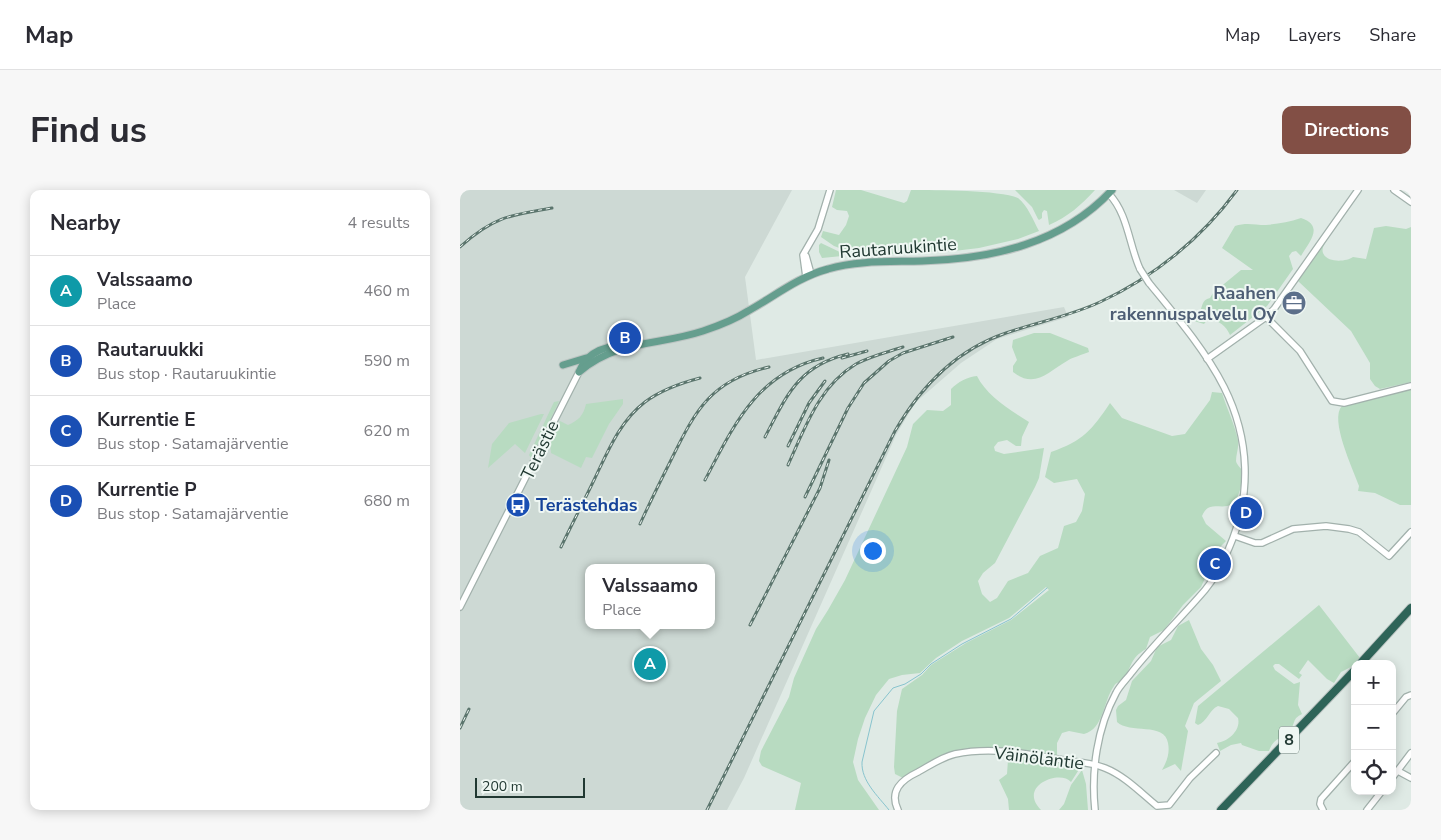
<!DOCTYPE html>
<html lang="en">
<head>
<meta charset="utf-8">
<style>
	:root { --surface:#fff; --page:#f7f7f7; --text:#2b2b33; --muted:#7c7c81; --line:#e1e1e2; --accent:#824f45 }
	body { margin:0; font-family:"Nunito Sans",sans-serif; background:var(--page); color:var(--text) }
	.controls { position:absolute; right:15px; bottom:15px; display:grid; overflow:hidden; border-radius:10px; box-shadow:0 2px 12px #0003 }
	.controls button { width:45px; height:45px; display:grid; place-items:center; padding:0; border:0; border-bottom:1px solid var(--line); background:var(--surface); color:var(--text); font:25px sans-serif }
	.scale { position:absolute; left:15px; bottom:12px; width:110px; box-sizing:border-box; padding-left:5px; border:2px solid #213932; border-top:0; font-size:14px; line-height:18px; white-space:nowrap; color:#213932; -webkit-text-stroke:4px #eff7f3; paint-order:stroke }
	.you { position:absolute; left:412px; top:360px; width:18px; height:18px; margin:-12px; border:4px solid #fff; border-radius:50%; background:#1a73e8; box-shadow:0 0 0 8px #1a73e833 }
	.badge { display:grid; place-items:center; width:32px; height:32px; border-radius:50%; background:var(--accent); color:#fff; font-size:16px; font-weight:700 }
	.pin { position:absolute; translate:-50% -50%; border:2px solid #fff; box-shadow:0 1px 5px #0006 }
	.popup { position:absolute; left:125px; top:374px; width:130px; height:65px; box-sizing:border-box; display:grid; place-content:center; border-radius:10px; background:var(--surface); filter:drop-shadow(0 1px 4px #0005); font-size:16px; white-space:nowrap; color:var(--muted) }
	.popup b { font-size:19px; color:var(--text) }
	.popup::after { content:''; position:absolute; left:50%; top:100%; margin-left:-10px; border:10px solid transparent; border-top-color:var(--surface) }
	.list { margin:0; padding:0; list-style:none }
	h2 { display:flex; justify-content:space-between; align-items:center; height:65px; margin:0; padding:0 20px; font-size:21px }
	h2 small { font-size:16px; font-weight:400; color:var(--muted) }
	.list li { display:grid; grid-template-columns:32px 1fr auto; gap:15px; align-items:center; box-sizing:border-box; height:70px; padding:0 20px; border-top:1px solid var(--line) }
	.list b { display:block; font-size:19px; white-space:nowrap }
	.list p { margin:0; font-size:16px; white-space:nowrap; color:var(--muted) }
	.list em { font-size:16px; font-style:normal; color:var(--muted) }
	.icon { flex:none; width:28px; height:28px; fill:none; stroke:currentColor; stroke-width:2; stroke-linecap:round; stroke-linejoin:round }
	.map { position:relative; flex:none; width:951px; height:620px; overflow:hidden; border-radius:10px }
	header { display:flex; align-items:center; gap:30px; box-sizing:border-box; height:70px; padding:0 25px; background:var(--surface); border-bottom:1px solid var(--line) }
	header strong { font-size:24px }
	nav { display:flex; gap:28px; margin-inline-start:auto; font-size:18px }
	.intro { display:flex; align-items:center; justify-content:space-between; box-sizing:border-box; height:120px; padding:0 30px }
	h1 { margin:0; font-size:35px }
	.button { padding:12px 22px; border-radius:10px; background:var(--accent); color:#fff; font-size:18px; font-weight:700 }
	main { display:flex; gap:30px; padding:0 30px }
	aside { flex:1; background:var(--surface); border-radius:10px; box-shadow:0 2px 12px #0003 }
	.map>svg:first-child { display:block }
	.built { fill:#cdd9d4; fill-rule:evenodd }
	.green { fill:#b8dbc1 }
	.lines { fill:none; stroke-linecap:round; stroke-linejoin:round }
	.stream { stroke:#88c4ce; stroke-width:1 }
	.minor-casing { stroke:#a2b1ac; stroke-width:8 }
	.major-casing { stroke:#bcc4c2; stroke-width:9 }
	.highway-casing { stroke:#bcc4c2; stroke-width:10 }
	.minor { stroke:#fff; stroke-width:5.5 }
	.major { stroke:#659e8e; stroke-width:7 }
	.highway { stroke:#2e6458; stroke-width:8 }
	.rail-casing { stroke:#5b756d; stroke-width:3 }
	.rail { stroke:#eff7f3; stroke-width:1; stroke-dasharray:4; stroke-linecap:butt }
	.minor-bridge-casing { stroke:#a2b1ac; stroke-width:8; stroke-linecap:butt }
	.minor-bridge { stroke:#fff; stroke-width:5.5 }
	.labels { text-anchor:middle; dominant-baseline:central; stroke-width:4; stroke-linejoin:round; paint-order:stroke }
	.shield { fill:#eff7f3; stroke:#5f726c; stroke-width:1 }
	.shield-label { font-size:16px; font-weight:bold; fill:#213932 }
	.street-label { font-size:18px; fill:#213932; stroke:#eff7f3 }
	.service-label { font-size:18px; font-weight:bold; fill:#4e5e75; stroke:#eff7f3; text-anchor:end }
	.transit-label { font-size:18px; font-weight:bold; fill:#164399; stroke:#eff7f3; text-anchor:start }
</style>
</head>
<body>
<header>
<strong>Map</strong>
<nav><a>Map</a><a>Layers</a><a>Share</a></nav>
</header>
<div class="intro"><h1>Find us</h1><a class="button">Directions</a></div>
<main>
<aside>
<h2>Nearby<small>4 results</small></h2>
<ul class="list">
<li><span class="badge" style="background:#0f9aa8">A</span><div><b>Valssaamo</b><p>Place</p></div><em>460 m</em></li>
<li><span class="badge" style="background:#1a4fb4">B</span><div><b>Rautaruukki</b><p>Bus stop · Rautaruukintie</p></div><em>590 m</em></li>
<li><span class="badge" style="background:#1a4fb4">C</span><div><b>Kurrentie E</b><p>Bus stop · Satamajärventie</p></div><em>620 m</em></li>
<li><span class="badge" style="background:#1a4fb4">D</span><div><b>Kurrentie P</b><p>Bus stop · Satamajärventie</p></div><em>680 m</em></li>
</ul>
</aside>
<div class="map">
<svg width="951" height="620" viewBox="0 0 951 620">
	<rect width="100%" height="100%" fill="#dfeae5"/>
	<g class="built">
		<path d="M0,0h332l-47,87 11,83 308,-53 4,10 -71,22 -36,24 -46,40 -19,32 -152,343 -17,32h-267zM129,378h122v57h-122z"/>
		<path d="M714,0h32l-9,13z"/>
	</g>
	<g class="green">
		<path d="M376,0h25l43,13 3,-2 4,-11c25,0 88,0 107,8 10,8 15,22 21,33l-21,8 -39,9 -25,3 -47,2 -49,2 -24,-9 -13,-9 2,-6 16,4 7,-10 3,-9 -2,-5 -10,-1 -5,-3z"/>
		<path d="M555,0h80c-14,15 -27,27 -46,35l-2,-14 -3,-1 -2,3v5l-3,2 -1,-1 -6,-12z"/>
		<path d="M841,28c24,8 8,24 0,38l-5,-5 -4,1 -3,4 4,13 -26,37 -37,29c-4,-9 -11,-15 -22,-16l-4,5 -10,-3 -2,-2c2,-2 5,-3 7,-6 4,-6 2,-13 11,-15l3,-5 28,-23h12l-31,-22 13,-22c12,-4 19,-1 31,-1 12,-1 23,-3 35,-7z"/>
		<path d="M926,36l20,3 5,-2v155l-31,7 -5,-3 -5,-7v-16l-19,-32 -53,-50 3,-10 27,-34c-2,5 -7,11 -5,16 4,10 23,9 30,4l13,2 8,-31z"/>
		<path d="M361,53l23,11 -2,2 -20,2 -3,-6v-7z"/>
		<path d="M574,143h16l38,15 1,4c-7,3 -16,5 -22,9 -19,11 -32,28 -54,11v-6l4,-6 -5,-13 1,-7z"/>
		<path d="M517,186c9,19 34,35 52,46l-7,15 -1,9h-5l-9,-6 -9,2 -4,5 1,4 9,3 40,-6 -5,30 -4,9 -40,76 -12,10 -5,8 4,13 8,8 7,-4 11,-17 20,-8 12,-17 18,-8 6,-22 12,-4 6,-11 3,-17 -8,-15 -23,4 -9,-6 6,-25c32,-11 41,-22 59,-49l12,15 50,18 13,-2 25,-34 2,-8 10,1c5,16 13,32 16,48 1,7 -2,13 -2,20 1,5 5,6 6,10 1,9 -2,27 -10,33 -11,7 -23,-5 -30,12l4,8 20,17 -7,7 -18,39 -18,18 -19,25 -14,7 -4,12c-17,10 -13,17 -23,30 -3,4 -7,3 -9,7 -11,15 -10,43 -30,48l-15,-3 -7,2 -5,10v14l-51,-9h-33l-21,5 -49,25 -8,-4 -1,-7 3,-56 5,-22 20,-14 9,-10 35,-22 45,-23 38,-30 -3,-3 -37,31 -47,23 -26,17 -16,15 -18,2 -13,4 -13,16 -11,23 -7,21 -5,23 5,18 21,30h-84l6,-27 -39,-17 -3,-5 2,-10 28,-54 5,-19 22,-49 12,-19 17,-30 62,-133 6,-23 14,-14 16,1 8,-6v-16c7,-7 16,-12 26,-13z"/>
		<path d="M951,199v116h-11l-25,-12 -17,-2 1,-5c-6,-17 -30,-67 -17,-80l33,-9z"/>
		<path d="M163,209v5l-14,20 -17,34 -6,-1 -5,11 -30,-15 -1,-10 10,-22 8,4c11,-5 15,-9 18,-21z"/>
		<path d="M99,211l-2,5 -26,52 -2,-3 25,-53z"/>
		<path d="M81,224h3l-19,39 -10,-9 -27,24 4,-24 17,-21z"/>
		<path d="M859,415l41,53 -7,8 -12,6 -7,11 -7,-4 -19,-19 -9,13 3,2 -3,4 -20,-15h-4l-2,2 2,4 19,14 6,-2 -2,23 4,9c-10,5 -6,8 -12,17 -8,10 -15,4 -21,20h-10l-17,-6 -1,-2 -10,2 -11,6 -3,-8c12,-2 24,-13 21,-25l-9,-9 -11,-3c-9,4 -11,16 -20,19l-3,-2 3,-17z"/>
		<path d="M729,430l12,29 12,16 8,16 -27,22 -9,23 3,5 -7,40 -6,-7 -13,6c5,-9 8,-17 6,-27 -3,-21 -39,-9 -51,-21l-1,-12 2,-4 8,-6 6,-19 19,-20 6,-14 14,-7 7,-14z"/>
		<path d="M543,563l70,11 7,4 -9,14c-11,-13 -54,4 -30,28h-32l-1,-11 -9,-19 8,-6 1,-14 -2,-6z"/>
		<path d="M622,580l4,14 2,26h-29l5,-6 7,-19z"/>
	</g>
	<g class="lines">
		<path class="stream" d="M429,620c-11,-14 -28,-29 -27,-48l12,-51 19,-23 12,-4 16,-10 10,-10 31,-20 49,-25 36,-31"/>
		<defs>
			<g id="minor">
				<path d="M934,0l17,12"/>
				<path d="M649,4c19,20 20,51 31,75"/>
				<path d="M346,66l5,18"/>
				<path d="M346,87l-3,-22 15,-26 12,-39"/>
				<path d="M806,127l34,34 32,50 12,2 67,-17"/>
				<path d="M747,169l59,-42 8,-8 84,-119"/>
				<path d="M775,346l20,7h7l31,-14 33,-3 23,3 10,3 30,24 22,-24"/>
				<path d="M0,417l119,-235"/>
				<path d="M932,524l14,-17 5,-2"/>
				<path d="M938,581l13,7"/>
				<path d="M932,588l19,-25"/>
				<path d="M438,620c-9,-19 3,-30 20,-38 11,-6 24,-15 37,-18 37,-8 73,0 109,6 14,2 29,3 41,8 20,8 36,25 52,38l12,-1 21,-27 26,-25"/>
				<path d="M635,620c-4,-39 2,-82 21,-117 4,-8 11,-14 16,-21 23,-29 49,-54 73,-82 10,-12 18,-28 24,-42 23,-53 21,-109 -5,-161 -19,-37 -48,-71 -75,-104"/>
				<path d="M863,620l-3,-6 1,-5 34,-38"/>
				<path d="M907,620l15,-19"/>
			</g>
			<g id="major">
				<path d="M103,175l23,-7"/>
				<path d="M120,180c8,-21 31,-24 51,-28"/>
				<path d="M119,182c39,-33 79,-26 124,-41 15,-5 31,-11 45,-20 27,-15 50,-34 80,-42 30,-9 63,-7 94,-8 71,-2 141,-18 190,-71"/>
			</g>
			<g id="highway">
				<path d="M900,474l51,-56"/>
				<path d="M761,620l134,-140"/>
			</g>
		</defs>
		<use href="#minor" class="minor-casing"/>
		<use href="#major" class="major-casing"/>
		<use href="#highway" class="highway-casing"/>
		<use href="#minor" class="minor"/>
		<use href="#major" class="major"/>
		<use href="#highway" class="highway"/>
		<defs>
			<g id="rail">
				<path d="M0,57c33,-30 50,-32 92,-39"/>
				<path d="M382,168l25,-7"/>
				<path d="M305,247c22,-42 33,-71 83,-83"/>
				<path d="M328,256l21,-43 16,-22"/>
				<path d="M328,275c17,-37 31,-79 68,-101 15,-8 32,-12 47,-17"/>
				<path d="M245,290c29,-55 52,-107 118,-122"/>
				<path d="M345,307l43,-89 16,-25 25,-22 14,-8 50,-16"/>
				<path d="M180,334c10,-22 21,-44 32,-66 24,-49 40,-78 97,-91"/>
				<path d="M101,357c11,-23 23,-46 34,-69 13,-27 25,-57 50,-76 16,-12 36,-19 55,-24"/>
				<path d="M290,435l70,-137 9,-28"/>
				<path d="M0,538l9,-19"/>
				<path d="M247,620l188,-379c26,-45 61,-81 111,-98 32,-11 64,-17 94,-31 54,-25 102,-64 137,-112"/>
			</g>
		</defs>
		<use href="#rail" class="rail-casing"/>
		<use href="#rail" class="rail"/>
		<defs>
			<path id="minor-bridge" d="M680,79l9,14"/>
		</defs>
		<use href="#minor-bridge" class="minor-bridge-casing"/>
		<use href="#minor-bridge" class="minor-bridge"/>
	</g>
	<defs>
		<symbol id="office-disc" viewBox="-11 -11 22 22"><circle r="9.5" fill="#5c6f8a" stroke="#eff7f3"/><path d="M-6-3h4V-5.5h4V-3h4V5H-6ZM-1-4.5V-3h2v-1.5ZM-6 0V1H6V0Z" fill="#fff"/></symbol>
		<symbol id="bus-disc" viewBox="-11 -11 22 22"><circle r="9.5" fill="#1a4fb4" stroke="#eff7f3"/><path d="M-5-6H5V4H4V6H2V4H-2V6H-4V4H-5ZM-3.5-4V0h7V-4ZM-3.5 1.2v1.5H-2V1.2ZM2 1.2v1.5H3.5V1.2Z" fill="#fff"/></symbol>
	</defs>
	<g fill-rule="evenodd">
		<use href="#office-disc" x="820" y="99" width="28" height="28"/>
		<use href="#bus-disc" x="44" y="301" width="28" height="28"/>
	</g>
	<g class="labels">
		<rect class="shield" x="819" y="536.5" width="20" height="27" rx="4"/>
		<g class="shield-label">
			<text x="829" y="550">8</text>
		</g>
		<g class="street-label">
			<text transform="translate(438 58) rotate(-4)">Rautaruukintie</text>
			<text transform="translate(80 260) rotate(-64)">Terästie</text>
			<text transform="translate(579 568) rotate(7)">Väinöläntie</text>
		</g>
		<g class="service-label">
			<text x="816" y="103">Raahen<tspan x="816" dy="21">rakennuspalvelu Oy</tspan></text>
		</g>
		<g class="transit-label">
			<text x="76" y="315">Terästehdas</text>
		</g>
	</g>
</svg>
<div class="controls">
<button>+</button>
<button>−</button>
<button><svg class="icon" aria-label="locate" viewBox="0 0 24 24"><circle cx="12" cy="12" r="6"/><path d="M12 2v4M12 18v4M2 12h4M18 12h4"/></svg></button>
</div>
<div class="scale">200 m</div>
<div class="you"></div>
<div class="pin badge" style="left:190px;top:474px;background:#0f9aa8">A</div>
<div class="popup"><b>Valssaamo</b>Place</div>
<div class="pin badge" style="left:165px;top:148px;background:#1a4fb4">B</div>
<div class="pin badge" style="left:755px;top:374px;background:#1a4fb4">C</div>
<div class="pin badge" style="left:786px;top:323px;background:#1a4fb4">D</div>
</div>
</main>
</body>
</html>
